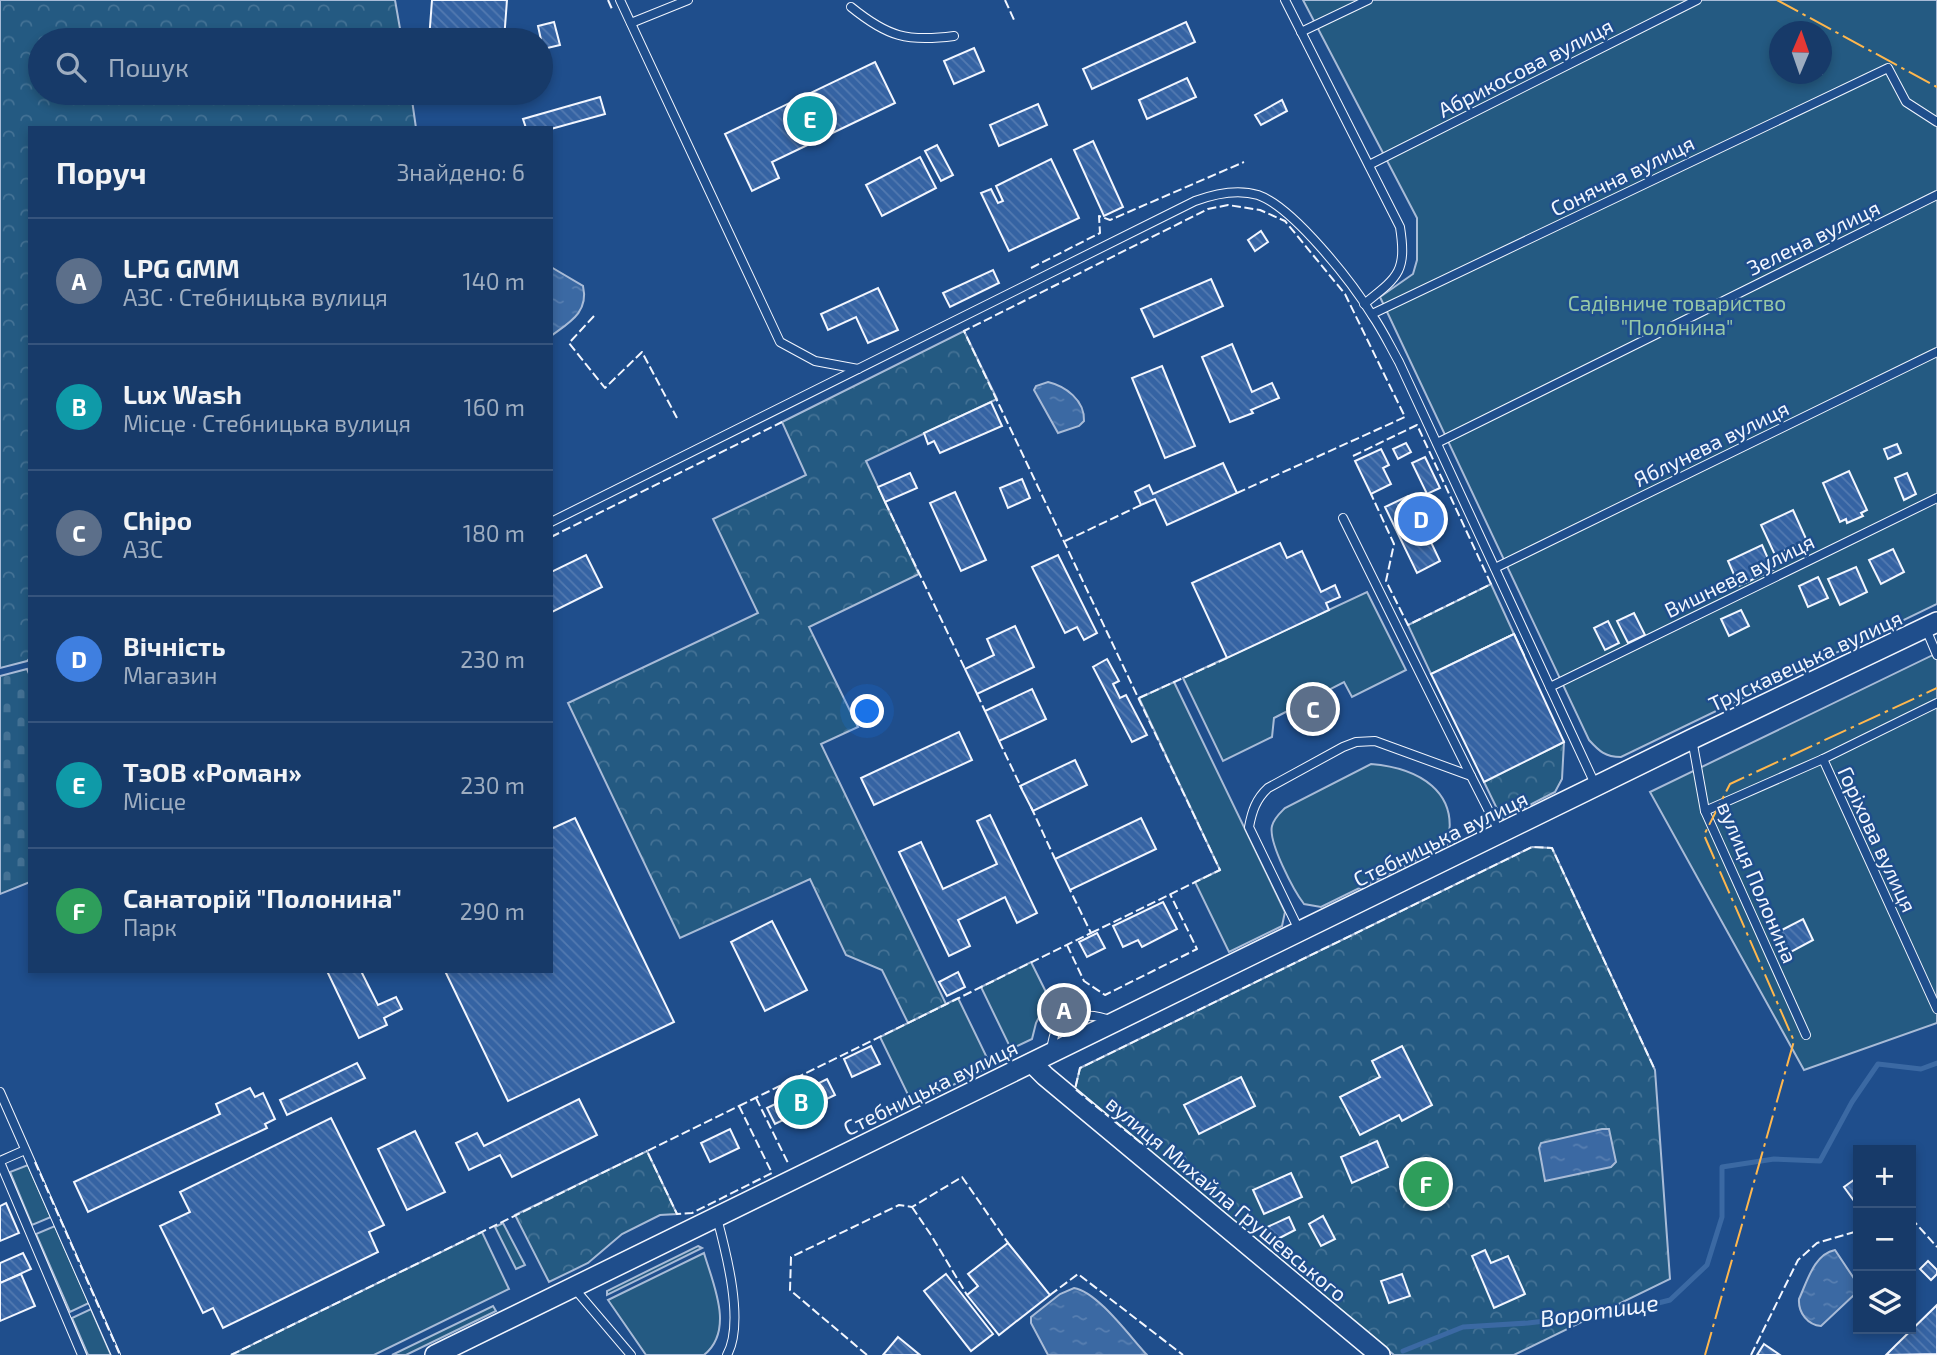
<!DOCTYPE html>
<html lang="uk">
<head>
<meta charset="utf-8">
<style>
	:root { --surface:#173a69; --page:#20416f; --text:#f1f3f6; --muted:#9eadc0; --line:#36547d; --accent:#ffb74d }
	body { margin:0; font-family:"Exo 2",sans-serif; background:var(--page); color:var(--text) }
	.controls { position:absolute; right:21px; bottom:21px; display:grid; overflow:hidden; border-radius:0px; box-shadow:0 4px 10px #0003 }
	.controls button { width:63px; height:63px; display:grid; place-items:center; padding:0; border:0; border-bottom:2px solid var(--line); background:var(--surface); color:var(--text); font:35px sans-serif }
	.compass { position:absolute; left:1769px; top:21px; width:63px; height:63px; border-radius:50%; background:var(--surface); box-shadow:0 4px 10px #0003; rotate:2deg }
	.you { position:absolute; left:868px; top:712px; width:24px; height:24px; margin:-18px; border:5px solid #fff; border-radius:50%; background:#1a73e8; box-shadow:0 0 0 10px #1a73e833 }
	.badge { display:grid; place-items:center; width:46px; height:46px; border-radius:50%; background:var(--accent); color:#fff; font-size:23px; font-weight:700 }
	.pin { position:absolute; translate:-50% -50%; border:4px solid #fff; box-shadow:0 2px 7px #0006 }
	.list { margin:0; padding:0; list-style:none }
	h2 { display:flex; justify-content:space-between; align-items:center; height:91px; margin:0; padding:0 28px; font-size:30px }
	h2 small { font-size:23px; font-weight:400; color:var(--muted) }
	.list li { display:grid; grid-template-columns:46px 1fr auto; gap:21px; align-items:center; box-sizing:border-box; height:126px; padding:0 28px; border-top:2px solid var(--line) }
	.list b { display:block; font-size:26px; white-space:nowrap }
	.list p { margin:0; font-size:23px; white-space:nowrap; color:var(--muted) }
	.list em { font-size:23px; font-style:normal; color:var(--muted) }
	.icon { flex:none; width:38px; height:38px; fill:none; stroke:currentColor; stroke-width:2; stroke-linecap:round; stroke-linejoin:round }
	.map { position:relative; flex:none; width:1937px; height:1355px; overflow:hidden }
	.search { position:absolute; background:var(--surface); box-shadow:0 4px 10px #0003; left:28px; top:28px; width:525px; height:77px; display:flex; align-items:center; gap:18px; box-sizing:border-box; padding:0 24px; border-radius:38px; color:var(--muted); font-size:26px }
	.panel { position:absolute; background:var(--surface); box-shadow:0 4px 10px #0003; left:28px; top:126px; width:525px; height:847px; border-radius:0px }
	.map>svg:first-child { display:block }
	.green { fill:#245a82; stroke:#a8bbd7; stroke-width:2; fill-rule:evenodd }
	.forest { fill:url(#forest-crowns); stroke:#a8bbd7; stroke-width:2 }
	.cemetery { fill:url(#cemetery-stones); stroke:#a8bbd7; stroke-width:2 }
	.water { fill:url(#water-ripples); stroke:#a8bbd7; stroke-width:2 }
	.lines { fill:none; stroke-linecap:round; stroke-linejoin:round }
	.stream { stroke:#3b69a3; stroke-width:5 }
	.building { fill:url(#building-back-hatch); stroke:#f2f6ff; stroke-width:2 }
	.service-casing { stroke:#f2f6ff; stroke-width:10 }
	.tertiary-casing { stroke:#f2f6ff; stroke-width:22 }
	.service { stroke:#1f4e8c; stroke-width:8 }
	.tertiary { stroke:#1f4e8c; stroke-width:19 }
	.fence { stroke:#f2f6ff; stroke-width:2; stroke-dasharray:9 3.5; stroke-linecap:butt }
	.power { stroke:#ffb74d; stroke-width:2; stroke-dasharray:24 5 3.5 5; stroke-linecap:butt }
	.labels { text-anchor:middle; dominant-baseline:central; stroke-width:5; stroke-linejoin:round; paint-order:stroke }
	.street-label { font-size:21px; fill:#f2f6ff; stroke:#1f4e8c }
	.park-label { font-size:21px; fill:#97c8a6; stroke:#1f4e8c }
	.water-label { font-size:23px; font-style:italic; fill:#f2f6ff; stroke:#1f4e8c }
</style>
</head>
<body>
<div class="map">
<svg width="1937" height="1355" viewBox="0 0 1937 1355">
	<defs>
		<pattern id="forest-crowns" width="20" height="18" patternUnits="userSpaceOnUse" patternTransform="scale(1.75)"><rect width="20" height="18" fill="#245a82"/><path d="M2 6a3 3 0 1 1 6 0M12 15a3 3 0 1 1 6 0" fill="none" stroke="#447295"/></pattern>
		<pattern id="cemetery-stones" width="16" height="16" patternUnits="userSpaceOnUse" patternTransform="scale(1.75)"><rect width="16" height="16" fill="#245a82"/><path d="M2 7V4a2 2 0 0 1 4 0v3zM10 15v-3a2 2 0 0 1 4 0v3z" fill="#447295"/></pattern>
		<pattern id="water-ripples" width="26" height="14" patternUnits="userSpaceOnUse" patternTransform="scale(1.75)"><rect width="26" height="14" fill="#3b69a3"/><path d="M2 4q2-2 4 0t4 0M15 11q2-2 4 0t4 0" fill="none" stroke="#587fb1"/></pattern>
		<pattern id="building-back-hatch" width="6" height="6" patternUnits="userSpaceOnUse" patternTransform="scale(1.75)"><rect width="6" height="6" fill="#3563a3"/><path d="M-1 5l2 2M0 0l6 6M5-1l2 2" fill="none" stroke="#537ab1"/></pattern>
	</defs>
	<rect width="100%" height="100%" fill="#1f4e8c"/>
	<g class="green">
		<path d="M1303,0h634v604l-316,153c-16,0 -22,-6 -32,-17l-209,-443 33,-23 4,-14v-42zM1780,32h42v42h-42z"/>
		<path d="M1491,584l23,50 -83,40 -23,-49z"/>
		<path d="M1367,592l39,78 -54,27 -8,-15 -70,36 -2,19 -49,24 -40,-83z"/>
		<path d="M1937,653v370l-133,47 -154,-278z"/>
		<path d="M1174,682l111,230 -3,14 -53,26 -34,-70 25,-12 -81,-172z"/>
		<path d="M1371,764c47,4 90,27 76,81l-126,62 -17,-3c-10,-13 -36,-62 -32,-78 2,-8 8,-13 13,-18z"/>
		<path d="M1031,962l18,36 -13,25 -4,16 -21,10 -30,-62z"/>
		<path d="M958,998l33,68 -78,39 -33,-68z"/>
		<path d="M28,1165l23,52 -19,8 -22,-53z"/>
		<path d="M503,1223l22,42 -9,4 -21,-42z"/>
		<path d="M55,1226l34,77 -19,9 -34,-78z"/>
		<path d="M482,1232l27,57 -135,66h-143z"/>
		<path d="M698,1246l4,2 -95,47v-4z"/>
		<path d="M704,1253c9,31 31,77 0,102h-58l-38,-55z"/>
		<path d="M493,1306l3,5 -90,44h-14z"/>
		<path d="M91,1309l20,46h-23l-16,-37z"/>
	</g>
	<g class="forest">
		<path d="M0,0h395l7,40h-362v53h371l5,35h-386v530l-3,3 -27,7z"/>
		<path d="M964,331l33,68 -131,62 53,113 -110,53 49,100 -37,17 125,260 -38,19 -26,-53 -36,-15 -36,-76 -130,59 -112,-235 190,-90 -45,-94 93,-44 -24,-53z"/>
		<path d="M1564,742l-2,37 -7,13 -53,27 -18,-37z"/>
		<path d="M1532,847l20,1 103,222 15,209 -156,76h-120l-319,-266 5,-21z"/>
		<path d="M647,1151l30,63 -17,1 -38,19 -34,29 -39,19 -34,-67z"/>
	</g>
	<path class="cemetery" d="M27,669l3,7v206l-30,12v-218z"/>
	<g class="water">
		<path d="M551,267l32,19c6,26 -13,36 -32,50z"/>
		<path d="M1048,382c17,4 37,18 36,39l-5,5 -21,7 -24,-43 2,-4z"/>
		<path d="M1602,1129h7l7,33 -5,5 -66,14 -6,-33 2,-5z"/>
		<path d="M1835,1250l22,33 -2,11 -34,32c-13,-1 -23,-13 -22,-27 8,-17 15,-45 36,-49z"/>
		<path d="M1074,1288c24,4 56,49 73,67h-99l-17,-32v-6l29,-23z"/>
	</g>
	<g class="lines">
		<path class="stream" d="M1403,1351l60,-24 65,-4 95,-11 47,-12 37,-35 15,-48v-50l52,-8 46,2 32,-59 26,-38 43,5 16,-6"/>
	</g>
	<g class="building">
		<path d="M432,0h75l-3,40h-75z"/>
		<path d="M554,22l6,23 -17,4 -5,-23z"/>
		<path d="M1186,22l9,20 -103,47 -9,-20z"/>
		<path d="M974,48l10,23 -30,13 -10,-23z"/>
		<path d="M875,62l20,41 -123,59 7,16 -27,13 -27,-57z"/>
		<path d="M1187,78l9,19 -49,22 -8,-19z"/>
		<path d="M600,97l5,17 -54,15 -25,-1 -3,-9z"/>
		<path d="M1282,100l5,11 -26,14 -6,-10z"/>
		<path d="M1038,104l9,21 -48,21 -9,-21z"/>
		<path d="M1093,141l30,66 -19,9 -30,-66z"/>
		<path d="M937,145l16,30 -12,6 -16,-30z"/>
		<path d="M920,157l16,31 -54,28 -16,-31z"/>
		<path d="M1051,159l28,59 -70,33 -28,-58 10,-4 7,14 5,-2 -7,-15z"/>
		<path d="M1261,231l7,11 -13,9 -7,-11z"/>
		<path d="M993,270l6,13 -49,24 -7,-14z"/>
		<path d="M1211,279l12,27 -69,31 -13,-28z"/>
		<path d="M878,288l20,42 -30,13 -12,-26 -28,13 -7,-16z"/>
		<path d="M1232,344l20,48 20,-9 7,15 -28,12 2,3 -23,9 -28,-65z"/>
		<path d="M1162,366l33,80 -30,12 -33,-80z"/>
		<path d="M991,402l11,24 -62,27 -6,-12 -6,3 -4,-11z"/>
		<path d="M1406,443l5,9 -13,7 -5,-10z"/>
		<path d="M1897,444l4,9 -13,6 -4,-10z"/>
		<path d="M1381,449l8,16 -6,3 8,16 -20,10 -16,-33z"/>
		<path d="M1425,457l15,31 -13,6 -15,-31z"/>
		<path d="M1223,463l14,30 -70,32 -12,-26 -14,6 -6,-13 14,-7 4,9z"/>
		<path d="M1849,471l18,39 -6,3 2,3 -16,7 -1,-4 -6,3 -17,-39z"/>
		<path d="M910,473l7,15 -32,14 -7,-15z"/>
		<path d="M1907,473l9,21 -12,6 -9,-22z"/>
		<path d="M1022,479l8,19 -22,10 -8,-20z"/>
		<path d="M955,492l31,68 -25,11 -31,-68z"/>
		<path d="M1408,496l12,25 8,-4 8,16 -8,3 12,25 -23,12 -32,-66z"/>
		<path d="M1793,510l14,31 -32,14 -14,-30z"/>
		<path d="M1280,543l7,15 15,-7 19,41 14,-7 5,12 -14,6 3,7 -102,48 -35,-75z"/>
		<path d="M1762,545l11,25 -34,16 -11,-25z"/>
		<path d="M1893,549l11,23 -23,12 -12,-24z"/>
		<path d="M586,555l16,32 -50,25 -1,-40z"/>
		<path d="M1058,555l39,78 -13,7 -7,-13 -12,6 -33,-66z"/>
		<path d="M1856,567l11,25 -27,13 -12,-26z"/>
		<path d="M1818,577l10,21 -20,9 -9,-21z"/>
		<path d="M1741,610l8,16 -20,10 -8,-17z"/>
		<path d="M1634,613l11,22 -17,8 -11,-22z"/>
		<path d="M1608,621l11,22 -14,7 -11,-22z"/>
		<path d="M1015,626l19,41 -57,27 -12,-25 29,-14 -7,-16z"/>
		<path d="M1514,634l10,21 -40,19 17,36 -31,15 -5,-11 -4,2 -3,-7 4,-2 -7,-19 21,-10 -10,-21z"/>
		<path d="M1514,634l50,108 -80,40 -53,-108z"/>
		<path d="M1107,659l12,22 -6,3 7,14 6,-3 21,40 -15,7 -39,-75z"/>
		<path d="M1032,689l14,30 -47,22 -14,-30z"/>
		<path d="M1325,692l8,17 -32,16 -9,-16z"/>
		<path d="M959,732l13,28 -98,45 -13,-27z"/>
		<path d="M1075,760l12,25 -54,26 -13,-25z"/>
		<path d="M990,815l47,98 -20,10 -12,-26 -47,23 12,26 -21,10 -50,-104 22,-10 22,47 54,-25 -20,-43z"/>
		<path d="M575,818l99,204 -166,79 -63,-130h106v-142z"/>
		<path d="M1141,818l15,31 -86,41 -15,-31z"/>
		<path d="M1163,902l14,27 -35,18 -4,-7 -15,7 -10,-21z"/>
		<path d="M1803,919l10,21 -24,13 -11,-21z"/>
		<path d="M772,921l35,69 -42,21 -34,-69z"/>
		<path d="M1097,933l8,15 -18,9 -8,-15z"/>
		<path d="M327,971h34l17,34 18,-8 6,12 -18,9 3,7 -28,13z"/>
		<path d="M958,972l7,15 -18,9 -8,-14z"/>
		<path d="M871,1046l9,18 -28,13 -8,-18z"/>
		<path d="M1402,1046l30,59 -30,16 -3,-6 -39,20 -20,-38 40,-20 -8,-16z"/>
		<path d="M357,1063l8,15 -78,37 -7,-15z"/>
		<path d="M1241,1077l14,29 -56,28 -15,-29z"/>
		<path d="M827,1079l8,16 -60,29 -8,-16 25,-12 -2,-4 13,-6 2,4z"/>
		<path d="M250,1088l5,9 8,-4 12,26 -10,5 2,4 -179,84 -14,-30 146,-68 -4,-10z"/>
		<path d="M579,1099l18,36 -85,42 -12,-22 -31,15 -13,-27 21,-10 7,13z"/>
		<path d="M331,1118l53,107 -15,7 9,20 -155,76 -10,-20 -10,5 -43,-87 30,-14 -10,-20z"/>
		<path d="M730,1129l9,19 -29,14 -9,-19z"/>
		<path d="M415,1131l30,61 -38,18 -29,-61z"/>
		<path d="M1377,1141l11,26 -36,16 -11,-26z"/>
		<path d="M1291,1173l11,24 -38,17 -11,-24z"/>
		<path d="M1858,1177v28h-1l-13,-18z"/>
		<path d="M6,1203l13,30 -19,8v-35z"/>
		<path d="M1323,1216l12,23 -14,7 -12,-22z"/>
		<path d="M1289,1217l6,13 -25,13 -7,-14z"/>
		<path d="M1008,1243l42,52 -51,40 -32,-40 11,-9 -10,-12z"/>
		<path d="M1485,1250l6,13 17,-7 17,38 -31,14 -22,-52z"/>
		<path d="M23,1253l8,16 -31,14v-20z"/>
		<path d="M1928,1261l9,9v4l-6,6 -11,-11z"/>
		<path d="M21,1274l14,32 -35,15v-38z"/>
		<path d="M946,1274l47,60 -22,17 -47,-60z"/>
		<path d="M1402,1274l8,22 -21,7 -8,-22z"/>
		<path d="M1937,1305v49l-51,1 9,-9z"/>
		<path d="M898,1337l22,18h-37z"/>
		<path d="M1764,1344l16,11h-23z"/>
	</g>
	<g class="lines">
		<defs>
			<g id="service">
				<path d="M620,0l160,342 35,19 43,8"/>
				<path d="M1285,0l115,227c7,45 -2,50 -36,77"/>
				<path d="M851,7c37,30 56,35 103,29"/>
				<path d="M631,23l57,-23"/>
				<path d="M1301,32l67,-32"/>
				<path d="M1369,165l328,-165"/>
				<path d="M1372,314l516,-246 18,34 31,20"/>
				<path d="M1437,443l500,-248"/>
				<path d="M1343,518l128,258"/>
				<path d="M551,522l644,-321c19,-7 43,-12 63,-6 35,12 94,87 114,120 10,14 18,31 27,47l196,422"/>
				<path d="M1495,568l442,-216"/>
				<path d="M1926,629l11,26"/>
				<path d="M1550,687l387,-189"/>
				<path d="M1692,739l13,72 101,224"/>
				<path d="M1823,759l114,250"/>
				<path d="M1705,811l118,-52 114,-56"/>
				<path d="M1300,932l-51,-105c3,-16 7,-28 19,-39l75,-41 13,-5 19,-1 96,35 29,57"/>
				<path d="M1051,1050c1,-5 2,-12 4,-17 11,-21 39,-20 57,-12"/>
				<path d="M0,1092l116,263"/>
				<path d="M0,1161l25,-11"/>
				<path d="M0,1162l82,193"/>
				<path d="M717,1218c9,34 28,105 10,137"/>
				<path d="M574,1288l57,67"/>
			</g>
			<g id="tertiary">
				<path d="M1032,1063l13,13 335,279"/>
				<path d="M435,1355l1257,-616 245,-117"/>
			</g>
		</defs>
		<use href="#service" class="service-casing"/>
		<use href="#tertiary" class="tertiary-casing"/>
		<use href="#service" class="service"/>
		<use href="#tertiary" class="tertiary"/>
		<g class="fence">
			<path d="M608,0l4,9"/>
			<path d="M1005,0l10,22"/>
			<path d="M1031,268l69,-35 -1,-17 11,4 134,-58"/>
			<path d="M594,316l-25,27 36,45 37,-36 35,66"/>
			<path d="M1353,456l64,-31 74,159 -83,41 -22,-44 8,-37 -23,-50"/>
			<path d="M885,502l80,167"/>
			<path d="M551,537l231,-115"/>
			<path d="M1065,541l76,-36"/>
			<path d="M977,694l8,17"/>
			<path d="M1139,698l88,-40"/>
			<path d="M999,741l23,48"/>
			<path d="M1031,807l24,52"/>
			<path d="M1091,933l129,-63 -256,-539 244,-122 20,-4 32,5 25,11 60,73 60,123 -168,76"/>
			<path d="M1067,945l17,36 21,14 92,-46 -27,-55"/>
			<path d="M756,1098l33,67"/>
			<path d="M739,1106l352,-173 -21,-43"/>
			<path d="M739,1106l33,67 -80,40 -15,1 -30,-63z"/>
			<path d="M1141,1143l-66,-54 5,-21 452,-221 20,1 103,222"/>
			<path d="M35,1162l85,193"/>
			<path d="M912,1207l19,28 36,60"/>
			<path d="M1911,1218l26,29"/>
			<path d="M1050,1295l28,-21 105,81"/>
			<path d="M231,1355l416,-204"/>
			<path d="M867,1355l-77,-65 1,-33 108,-52 13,2 50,-30 46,66"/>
			<path d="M1751,1355l47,-95 19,-17 41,-12"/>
		</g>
		<g class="power">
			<path d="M1777,0l160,87"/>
			<path d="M1705,1355l89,-314 -90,-206 26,-51 207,-96"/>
		</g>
	</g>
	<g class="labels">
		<g class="street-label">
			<text transform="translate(1525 67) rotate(-27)">Абрикосова вулиця</text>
			<text transform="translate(1622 175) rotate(-26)">Сонячна вулиця</text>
			<text transform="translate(1813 237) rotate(-26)">Зелена вулиця</text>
			<text transform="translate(1711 443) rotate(-26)">Яблунева вулиця</text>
			<text transform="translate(1739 575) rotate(-26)">Вишнева вулиця</text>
			<text transform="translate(1805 660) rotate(-25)">Трускавецька вулиця</text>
			<text transform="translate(1440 838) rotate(-26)">Стебницька вулиця</text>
			<text transform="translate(1878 839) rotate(65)">Горіхова вулиця</text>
			<text transform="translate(1758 882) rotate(67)">вулиця Полонина</text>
			<text transform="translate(930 1087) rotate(-26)">Стебницька вулиця</text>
			<text transform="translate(1227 1198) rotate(40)">вулиця Михайла Грушевського</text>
		</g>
		<g class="park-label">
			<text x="1677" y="302">Садівниче товариство<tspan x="1677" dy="24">"Полонина"</tspan></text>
		</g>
		<g class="water-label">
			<text transform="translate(1599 1310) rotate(-8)">Воротище</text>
		</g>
	</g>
</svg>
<div class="controls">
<button>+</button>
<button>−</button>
<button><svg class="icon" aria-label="layers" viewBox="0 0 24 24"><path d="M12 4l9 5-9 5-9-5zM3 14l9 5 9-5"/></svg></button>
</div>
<svg class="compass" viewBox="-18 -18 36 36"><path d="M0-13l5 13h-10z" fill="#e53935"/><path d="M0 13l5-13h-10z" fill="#9eadc0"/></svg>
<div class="you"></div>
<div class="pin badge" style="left:1064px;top:1010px;background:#5c6f8a">A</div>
<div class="pin badge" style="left:801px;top:1102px;background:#0f9aa8">B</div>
<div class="pin badge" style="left:1313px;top:709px;background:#5c6f8a">C</div>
<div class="pin badge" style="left:1421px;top:519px;background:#3f7fe0">D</div>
<div class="pin badge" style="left:810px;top:119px;background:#0f9aa8">E</div>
<div class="pin badge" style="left:1426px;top:1184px;background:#2e9e5b">F</div>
<div class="search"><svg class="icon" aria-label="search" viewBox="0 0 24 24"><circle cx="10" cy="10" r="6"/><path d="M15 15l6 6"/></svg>Пошук</div>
<section class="panel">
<h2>Поруч<small>Знайдено: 6</small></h2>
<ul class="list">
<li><span class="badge" style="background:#5c6f8a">A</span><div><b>LPG GMM</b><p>АЗС · Стебницька вулиця</p></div><em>140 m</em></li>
<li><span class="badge" style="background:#0f9aa8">B</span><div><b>Lux Wash</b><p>Місце · Стебницька вулиця</p></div><em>160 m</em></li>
<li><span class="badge" style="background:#5c6f8a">C</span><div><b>Chipo</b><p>АЗС</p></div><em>180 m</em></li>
<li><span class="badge" style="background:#3f7fe0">D</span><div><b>Вічність</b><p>Магазин</p></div><em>230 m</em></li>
<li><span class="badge" style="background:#0f9aa8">E</span><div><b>ТзОВ «Роман»</b><p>Місце</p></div><em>230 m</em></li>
<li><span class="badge" style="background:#2e9e5b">F</span><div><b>Санаторій &quot;Полонина&quot;</b><p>Парк</p></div><em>290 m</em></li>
</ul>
</section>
</div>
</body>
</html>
